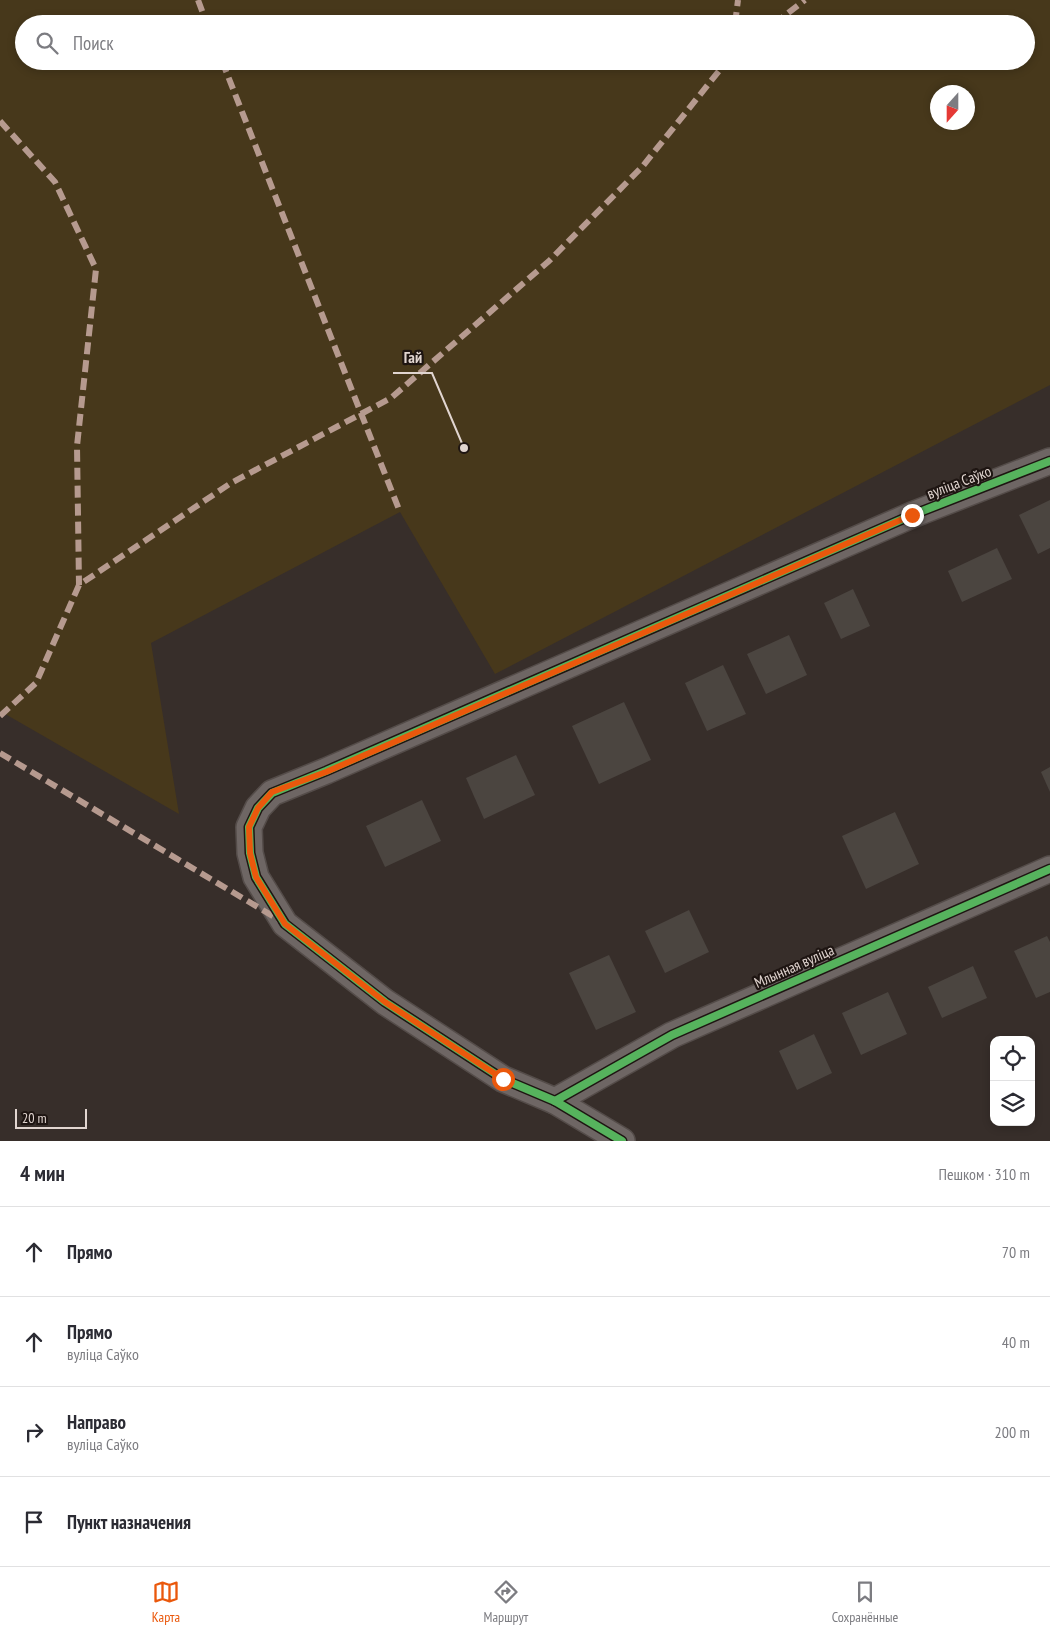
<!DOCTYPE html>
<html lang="ru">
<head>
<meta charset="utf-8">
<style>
	:root { --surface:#fff; --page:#f7f7f7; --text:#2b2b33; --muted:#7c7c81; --line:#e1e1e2; --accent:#ea580c }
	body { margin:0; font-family:"PT Sans Narrow",sans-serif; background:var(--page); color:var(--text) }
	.controls { position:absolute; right:15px; bottom:15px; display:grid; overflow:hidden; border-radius:10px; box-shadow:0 2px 8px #0003 }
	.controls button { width:45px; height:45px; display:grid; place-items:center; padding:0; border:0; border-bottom:1px solid var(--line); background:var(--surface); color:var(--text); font:25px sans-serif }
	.compass { position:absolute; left:930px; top:85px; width:45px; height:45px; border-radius:50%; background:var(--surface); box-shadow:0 2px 8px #0003; rotate:201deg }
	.scale { position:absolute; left:15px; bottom:12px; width:72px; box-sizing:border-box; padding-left:5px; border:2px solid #e1d5d0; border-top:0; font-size:14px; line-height:18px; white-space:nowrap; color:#e1d5d0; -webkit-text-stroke:4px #1e1512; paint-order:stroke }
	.stop { position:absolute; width:15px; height:15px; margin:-11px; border:4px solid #ea580c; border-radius:50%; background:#fff }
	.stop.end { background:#ea580c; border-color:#fff; box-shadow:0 1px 5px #0008 }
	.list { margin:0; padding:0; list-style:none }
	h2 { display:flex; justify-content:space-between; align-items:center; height:65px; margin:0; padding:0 20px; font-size:21px }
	h2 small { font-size:16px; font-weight:400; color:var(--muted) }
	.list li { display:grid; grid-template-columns:32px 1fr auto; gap:15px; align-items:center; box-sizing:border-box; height:90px; padding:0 20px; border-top:1px solid var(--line) }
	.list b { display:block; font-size:19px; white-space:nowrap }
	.list p { margin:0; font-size:16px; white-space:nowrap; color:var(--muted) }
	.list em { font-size:16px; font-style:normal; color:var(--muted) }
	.icon { flex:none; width:28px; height:28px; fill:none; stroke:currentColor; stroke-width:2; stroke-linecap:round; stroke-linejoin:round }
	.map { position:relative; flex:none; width:1050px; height:1141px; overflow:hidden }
	.search { position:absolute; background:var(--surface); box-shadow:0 2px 8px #0003; left:15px; right:15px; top:15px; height:55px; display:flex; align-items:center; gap:12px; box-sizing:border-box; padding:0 18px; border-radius:28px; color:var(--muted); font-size:19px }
	.sheet { height:425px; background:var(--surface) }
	nav { display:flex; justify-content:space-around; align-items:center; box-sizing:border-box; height:70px; border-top:1px solid var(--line); background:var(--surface); font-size:14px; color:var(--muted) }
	nav a { display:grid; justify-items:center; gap:2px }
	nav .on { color:var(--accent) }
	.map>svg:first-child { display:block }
	.green { fill:#47381b; fill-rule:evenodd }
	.building { fill:#4b4540 }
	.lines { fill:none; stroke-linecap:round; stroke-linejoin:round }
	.street-casing { stroke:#544c49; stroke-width:28 }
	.street { stroke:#6e6664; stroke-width:25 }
	.quiet { stroke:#b69a8f; stroke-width:6; stroke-dasharray:12 6; stroke-linecap:butt }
	.cycleway-casing { stroke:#1e1512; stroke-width:11 }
	.cycleway { stroke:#56b35d; stroke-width:8 }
	.route { stroke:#ea580c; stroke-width:6 }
	.labels { text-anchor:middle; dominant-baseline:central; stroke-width:4.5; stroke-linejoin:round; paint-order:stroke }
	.street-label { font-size:15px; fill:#e1d5d0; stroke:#1e1512 }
	.leader { fill:none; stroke:#e1d5d0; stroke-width:2 }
	.callout-dot { fill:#e1d5d0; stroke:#1e1512; stroke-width:2 }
	.callout-label { font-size:16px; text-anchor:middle; font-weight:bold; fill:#e1d5d0; stroke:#1e1512; stroke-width:4.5; stroke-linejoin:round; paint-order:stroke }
</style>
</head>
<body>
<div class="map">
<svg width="1050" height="1141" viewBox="0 0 1050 1141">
	<rect width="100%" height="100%" fill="#372e2a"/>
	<path class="green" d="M0,0h1050v385l-555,289 -95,-162 -249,131 28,171 -179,-103zM24,24h1002v37h-1002zM938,92h30v30h-30z"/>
	<g class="building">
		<path d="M1050,500v48l-12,6 -19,-39z"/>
		<path d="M997,548l15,31 -50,23 -14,-31z"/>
		<path d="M853,589l17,37 -29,13 -17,-36z"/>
		<path d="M789,635l18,40 -41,19 -19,-40z"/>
		<path d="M723,665l23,49 -39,17 -22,-48z"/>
		<path d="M624,702l27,58 -52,24 -27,-58z"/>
		<path d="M516,755l19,40 -51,24 -18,-41z"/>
		<path d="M1050,767v25l-9,-20z"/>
		<path d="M422,800l19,41 -56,26 -19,-41z"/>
		<path d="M895,812l24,52 -53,25 -24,-53z"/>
		<path d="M689,910l20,42 -44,21 -20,-42z"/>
		<path d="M1047,936l3,6v50l-14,6 -22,-47z"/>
		<path d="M609,955l27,57 -40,18 -27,-57z"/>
		<path d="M973,966l14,32 -45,20 -14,-31z"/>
		<path d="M888,992l19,42 -46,21 -19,-42z"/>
		<path d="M814,1034l18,39 -35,17 -18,-39z"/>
	</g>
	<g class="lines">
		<defs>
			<g id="street">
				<path d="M555,1101l117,-66 378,-166"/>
				<path d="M622,1141l-67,-40 -52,-22 -118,-77 -100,-78 -29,-47 -6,-24 -1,-26 9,-19 14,-15 54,-22 586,-256 138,-54"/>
			</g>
		</defs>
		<use href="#street" class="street-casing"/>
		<use href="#street" class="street"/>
		<g class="quiet">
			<path d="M198,0l9,24"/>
			<path d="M735,24l3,-24"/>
			<path d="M774,24l31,-24"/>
			<path d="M222,61l178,451"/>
			<path d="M0,121l55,61 41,87 -19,177 2,139"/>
			<path d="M0,716l36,-33 43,-98 152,-102 160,-85 158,-137 93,-94 85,-106"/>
			<path d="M0,753l281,168"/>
		</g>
		<defs>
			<g id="cycleway">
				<path d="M555,1101l117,-66 378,-166"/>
				<path d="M622,1141l-67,-40 -52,-22 -118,-77 -100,-78 -29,-47 -6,-24 -1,-26 9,-19 14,-15 54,-22 586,-256 138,-54"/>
			</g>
		</defs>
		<use href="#cycleway" class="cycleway-casing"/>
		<use href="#cycleway" class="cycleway"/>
	</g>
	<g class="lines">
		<path class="route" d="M503,1079l-118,-77 -100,-78 -29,-47 -6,-24 -1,-26 9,-19 14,-16 54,-20 586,-257"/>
	</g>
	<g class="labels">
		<g class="street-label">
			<text transform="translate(959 482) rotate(-21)">вуліца Саўко</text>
			<text transform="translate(794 966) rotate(-24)">Млынная вуліца</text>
		</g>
	</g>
	<path class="leader" d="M464 448L432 373H393"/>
	<circle class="callout-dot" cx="464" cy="448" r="5"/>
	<g class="callout-label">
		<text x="413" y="363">Гай</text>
	</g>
</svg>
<div class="controls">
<button><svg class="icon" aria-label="locate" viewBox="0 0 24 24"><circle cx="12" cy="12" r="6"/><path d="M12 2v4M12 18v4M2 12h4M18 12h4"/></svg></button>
<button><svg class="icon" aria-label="layers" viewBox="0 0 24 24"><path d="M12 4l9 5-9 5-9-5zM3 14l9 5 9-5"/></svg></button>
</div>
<svg class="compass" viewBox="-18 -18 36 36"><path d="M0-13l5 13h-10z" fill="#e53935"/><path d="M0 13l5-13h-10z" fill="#7c7c81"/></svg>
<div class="scale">20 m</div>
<div class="stop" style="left:503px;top:1079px"></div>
<div class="stop end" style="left:912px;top:515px"></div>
<div class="search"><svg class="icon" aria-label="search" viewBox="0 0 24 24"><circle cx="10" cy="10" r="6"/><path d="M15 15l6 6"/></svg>Поиск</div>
</div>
<section class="sheet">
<h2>4 мин<small>Пешком · 310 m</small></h2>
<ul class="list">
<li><svg class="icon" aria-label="ahead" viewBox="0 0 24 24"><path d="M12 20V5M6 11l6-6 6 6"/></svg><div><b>Прямо</b></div><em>70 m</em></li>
<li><svg class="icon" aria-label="ahead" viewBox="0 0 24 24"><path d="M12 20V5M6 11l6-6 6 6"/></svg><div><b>Прямо</b><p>вуліца Саўко</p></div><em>40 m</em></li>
<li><svg class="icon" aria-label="right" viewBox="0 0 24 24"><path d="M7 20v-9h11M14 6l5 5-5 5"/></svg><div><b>Направо</b><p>вуліца Саўко</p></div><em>200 m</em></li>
<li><svg class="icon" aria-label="arrive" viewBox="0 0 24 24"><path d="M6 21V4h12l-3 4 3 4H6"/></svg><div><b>Пункт назначения</b></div></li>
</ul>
</section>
<nav>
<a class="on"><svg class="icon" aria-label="map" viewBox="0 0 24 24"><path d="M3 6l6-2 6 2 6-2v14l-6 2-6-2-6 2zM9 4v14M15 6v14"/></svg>Карта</a>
<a><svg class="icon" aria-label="directions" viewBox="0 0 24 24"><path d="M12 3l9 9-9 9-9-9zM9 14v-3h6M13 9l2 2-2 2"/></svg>Маршрут</a>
<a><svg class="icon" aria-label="saved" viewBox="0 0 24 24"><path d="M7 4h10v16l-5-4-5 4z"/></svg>Сохранённые</a>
</nav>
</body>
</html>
